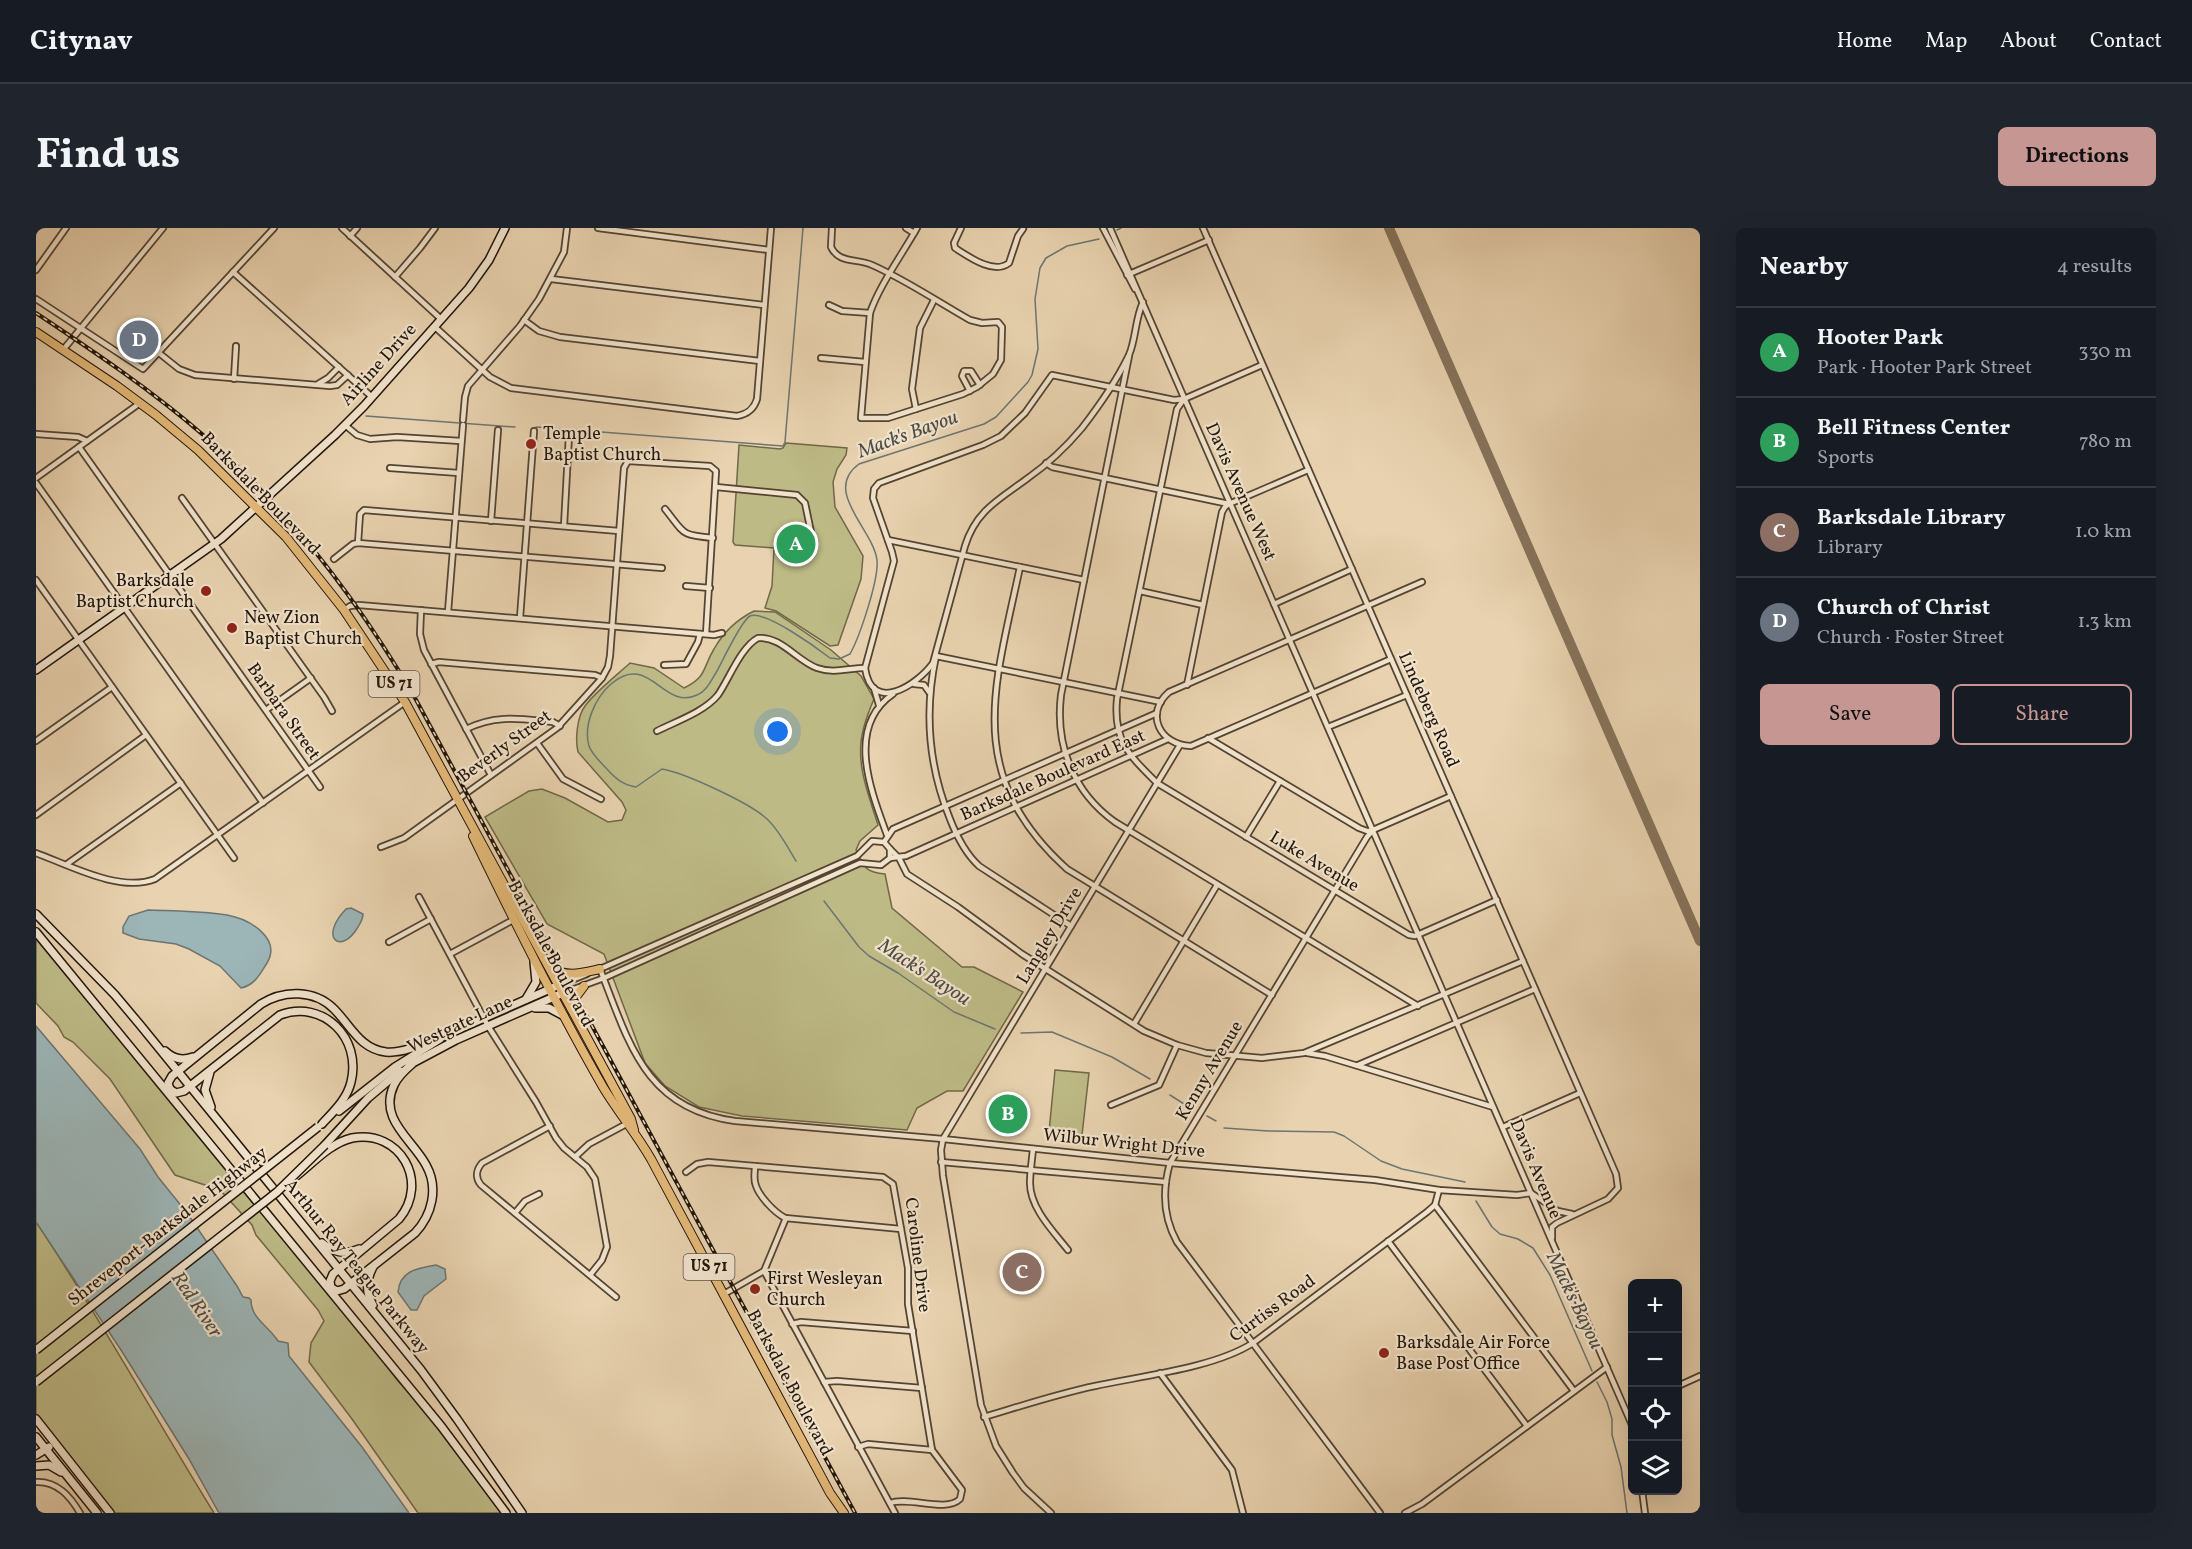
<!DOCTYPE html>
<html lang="en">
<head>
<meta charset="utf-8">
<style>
	:root { --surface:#171b24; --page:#20242c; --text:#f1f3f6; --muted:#9ea1a6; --line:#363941; --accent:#c59692 }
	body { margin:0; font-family:Vollkorn,serif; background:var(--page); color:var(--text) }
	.controls { position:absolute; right:18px; bottom:18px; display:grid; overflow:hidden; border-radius:9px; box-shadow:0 6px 24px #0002 }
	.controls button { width:54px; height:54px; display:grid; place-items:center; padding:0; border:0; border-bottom:2px solid var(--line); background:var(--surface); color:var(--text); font:30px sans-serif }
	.you { position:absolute; left:742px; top:504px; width:21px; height:21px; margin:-15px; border:4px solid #fff; border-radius:50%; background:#1a73e8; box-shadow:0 0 0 9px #1a73e833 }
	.badge { display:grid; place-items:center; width:39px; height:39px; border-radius:50%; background:var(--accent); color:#fff; font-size:20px; font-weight:700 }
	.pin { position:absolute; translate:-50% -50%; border:3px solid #fff; box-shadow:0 2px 6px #0006 }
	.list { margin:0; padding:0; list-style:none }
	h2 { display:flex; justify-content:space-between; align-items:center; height:78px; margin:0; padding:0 24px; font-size:26px }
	h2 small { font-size:20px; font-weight:400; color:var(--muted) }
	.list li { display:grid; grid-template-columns:39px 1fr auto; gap:18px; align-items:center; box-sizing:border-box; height:90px; padding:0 24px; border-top:2px solid var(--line) }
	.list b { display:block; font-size:22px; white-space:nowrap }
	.list p { margin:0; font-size:20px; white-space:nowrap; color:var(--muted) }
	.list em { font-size:20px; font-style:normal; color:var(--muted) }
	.actions { display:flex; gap:12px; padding:18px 24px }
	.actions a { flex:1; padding:14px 0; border:2px solid var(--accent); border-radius:9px; text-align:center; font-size:21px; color:var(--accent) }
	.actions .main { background:var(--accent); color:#111 }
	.icon { flex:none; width:33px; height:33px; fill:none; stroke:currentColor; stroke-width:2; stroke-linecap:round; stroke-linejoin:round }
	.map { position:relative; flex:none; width:1664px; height:1285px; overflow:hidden; border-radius:9px }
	header { display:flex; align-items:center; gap:36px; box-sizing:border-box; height:84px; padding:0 30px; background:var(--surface); border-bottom:2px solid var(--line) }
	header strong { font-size:28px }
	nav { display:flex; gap:33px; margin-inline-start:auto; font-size:21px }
	.intro { display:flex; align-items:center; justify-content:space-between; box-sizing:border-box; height:144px; padding:0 36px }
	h1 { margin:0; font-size:42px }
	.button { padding:15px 27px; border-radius:9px; background:var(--accent); color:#111; font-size:21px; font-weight:700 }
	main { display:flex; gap:36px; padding:0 36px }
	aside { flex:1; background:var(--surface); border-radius:9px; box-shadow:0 6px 24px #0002 }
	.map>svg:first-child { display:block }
	.green { fill:#bdba86; stroke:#706848; stroke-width:1.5 }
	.water { fill:#9cb5b7; stroke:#6c7571; stroke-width:1.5 }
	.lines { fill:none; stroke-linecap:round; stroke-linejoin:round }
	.stream { stroke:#6c7571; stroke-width:1.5 }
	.taxiway { stroke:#86745c; stroke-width:10 }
	.street-casing { stroke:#544432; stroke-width:8 }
	.secondary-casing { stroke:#231509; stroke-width:10 }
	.primary-casing { stroke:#231509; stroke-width:10 }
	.street { stroke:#f0e2cb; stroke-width:4.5 }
	.secondary { stroke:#f0e2cb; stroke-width:7 }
	.primary { stroke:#e4b978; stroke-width:8 }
	.rail-casing { stroke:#231509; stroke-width:4 }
	.rail { stroke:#f0e2cb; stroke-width:1.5; stroke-dasharray:4.5; stroke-linecap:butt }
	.secondary-bridge-casing { stroke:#231509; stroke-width:10; stroke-linecap:butt }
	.secondary-bridge { stroke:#f0e2cb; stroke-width:7 }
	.poi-dot { fill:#8f2418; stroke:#f0e2cb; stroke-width:2 }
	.labels { text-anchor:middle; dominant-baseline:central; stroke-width:4.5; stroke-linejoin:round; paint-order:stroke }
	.shield { fill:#f0e2cb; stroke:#605243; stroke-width:1.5 }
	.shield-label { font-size:16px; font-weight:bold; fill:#231509 }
	.street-label { font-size:18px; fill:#231509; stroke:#f0e2cb }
	.poi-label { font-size:18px; fill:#231509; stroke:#f0e2cb; text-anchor:start }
	.water-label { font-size:20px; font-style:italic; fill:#4d4d46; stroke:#f0e2cb }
</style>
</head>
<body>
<header>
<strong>Citynav</strong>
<nav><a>Home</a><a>Map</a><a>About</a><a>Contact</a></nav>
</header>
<div class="intro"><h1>Find us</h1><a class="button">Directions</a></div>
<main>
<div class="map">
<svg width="1664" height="1285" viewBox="0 0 1664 1285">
	<rect width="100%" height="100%" fill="#e8d2af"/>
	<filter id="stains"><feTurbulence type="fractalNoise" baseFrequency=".00333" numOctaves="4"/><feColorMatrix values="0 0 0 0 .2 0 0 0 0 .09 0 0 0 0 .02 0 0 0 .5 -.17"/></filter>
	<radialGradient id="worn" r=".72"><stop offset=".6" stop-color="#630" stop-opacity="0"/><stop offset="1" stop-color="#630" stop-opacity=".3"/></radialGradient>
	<g class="green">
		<path d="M750,215l61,5 -1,7 -9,14 -4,13 2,25 28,49 -2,23 -23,66 -8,1 -54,-35 -11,-3 7,-22 2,-38 -39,-3 -2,-3 6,-97 41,4 3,-1z"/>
		<path d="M718,383l21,1 56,38 30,26 13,23c-6,14 -12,29 -13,44 -3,27 9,56 17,82l-18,16 -4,9c8,17 9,22 29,24l7,34 70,59h12l49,25 -60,99h-16l-30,17 -10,22 -165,-14 -43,-9 -34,-21 -20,-23 -41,-109 -57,-30 -62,-107 44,-26 13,-2 23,9 43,24 14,-2 4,-10 -4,-8 -44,-50c-3,-13 -1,-35 7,-46 10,-14 32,-31 45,-43l24,5 30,20c23,-11 18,-19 30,-39 9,-16 24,-30 40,-38z"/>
		<path d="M0,707l316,386 46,60 21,23 53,66 30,43h-84l-66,-94 -43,-57 2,-19 13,-22 -6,-11 -62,-75 -4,-10 -32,-35 -45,-15 -65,-96 -37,-37 -9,-5 -6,-11 -22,-23z"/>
		<path d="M1019,842l34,3 -7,62 -33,-3z"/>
		<path d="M0,994c63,94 118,194 178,291h-101l-77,-98z"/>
	</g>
	<g class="water">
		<path d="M315,680l12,6c0,5 -2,8 -5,13 -17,29 -40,11 -12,-18z"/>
		<path d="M112,682c26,1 53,1 79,5 22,4 55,23 40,48 -7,11 -12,22 -26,25l-21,-22 -31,-17 -13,-5 -37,-5 -16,-6v-6l6,-11z"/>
		<path d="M0,798l104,123 18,28 29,36 50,73 6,11 6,1 2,2c0,19 18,26 27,41l10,2 1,13 4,5 69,86 47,66h-190l-30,-54 -68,-109 -85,-128z"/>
		<path d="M400,1037l9,4 1,10 -22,17 -7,14h-6l-13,-18c2,-22 21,-24 38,-27z"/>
	</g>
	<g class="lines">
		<g class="stream">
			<path d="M1081,2l4,-2"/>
			<path d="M330,188l149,11"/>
			<path d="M500,199l247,19 2,-4 18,-214"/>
			<path d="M760,633c-8,-13 -17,-31 -29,-42 -17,-16 -82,-46 -105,-50l-26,18c-14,-2 -22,-10 -30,-19 -6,-6 -14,-14 -17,-22 -6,-21 6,-48 22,-62 38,-33 52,27 86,11 10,-4 15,-16 20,-24 6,-11 24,-50 33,-55 15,-6 67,32 80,42l9,1 11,-5c10,-18 29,-75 27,-94 -4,-31 -55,-69 -18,-96l125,-40 12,-7 32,-35 4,-7 6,-26 -3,-50 5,-31 6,-10 21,-12 32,-7"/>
			<path d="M788,673l35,46 10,9 29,17 56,39 41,17"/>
			<path d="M985,805l31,-1 60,25 38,22"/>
			<path d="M1134,867l22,14"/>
			<path d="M1171,888l9,5"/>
			<path d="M1188,900l44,3 66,1 10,4 37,25 21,8 63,13"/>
			<path d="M1440,973l16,26 8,7 18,5 15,9 17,27 42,96"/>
			<path d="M1561,1154l10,20 5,17v16l9,32 6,46"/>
		</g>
		<path class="taxiway" d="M1353,0l311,713"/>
		<defs>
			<g id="street">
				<path d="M306,0l99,91"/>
				<path d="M562,0l171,22"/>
				<path d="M796,0l-1,19c8,17 26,11 41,18 34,15 66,37 98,55l12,3 16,-1 4,5 -1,33 -8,14 -16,13 -14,7 -75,24h-27l9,-105c9,-27 33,-60 47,-85"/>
				<path d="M870,0l8,5"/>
				<path d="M925,0l-7,15 1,5c14,9 39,27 54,15l9,-27 5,-7"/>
				<path d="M1067,0l32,61"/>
				<path d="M1074,0l522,1197"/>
				<path d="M1167,0l413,946 2,14 -10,11 -51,24 -5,4v11"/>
				<path d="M314,8l7,-8"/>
				<path d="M0,42l30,-42"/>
				<path d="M197,44l139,125"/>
				<path d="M1091,47l82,-35"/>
				<path d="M359,49l25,-29 15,-20"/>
				<path d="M515,51l213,26"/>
				<path d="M0,71l107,70 131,-141"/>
				<path d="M1107,74c-8,17 -7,37 -14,53 -12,25 -30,51 -47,73 -16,19 -34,36 -54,50 -28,21 -52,32 -63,68l-32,117c-16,22 -61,52 -68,5l29,-107 -2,-9 -19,-54 1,-9 5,-6 104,-38 18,-9 24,-23 27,-38 122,25 10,-1 78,-34"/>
				<path d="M793,77l13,6 28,2"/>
				<path d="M488,92l15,11 21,6 200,24"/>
				<path d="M399,99l55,50 21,11 226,28c11,-2 17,-7 20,-17l14,-171"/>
				<path d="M27,122l100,-122"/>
				<path d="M123,125l20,16 16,6 135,11 7,-1 11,-10"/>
				<path d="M1093,128l-68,339c-6,50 12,97 54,127l303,184"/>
				<path d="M785,130l44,4"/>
				<path d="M198,151l2,-33"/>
				<path d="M282,156l10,-6 11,-11"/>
				<path d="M934,163l-8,-15 2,-5h7l9,14"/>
				<path d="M1148,171l-7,10 -60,290c-4,42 12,56 40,84l252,152 6,1 82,-36"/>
				<path d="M880,181l-4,-20 8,-61 14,-28"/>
				<path d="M427,192l2,-23 3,-11 52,-60 19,-27 25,-47 3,-24"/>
				<path d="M309,197l12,10 13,4 27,-2 64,4"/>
				<path d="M0,206l42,3 9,4"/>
				<path d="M43,219l241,340"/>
				<path d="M1010,235l6,4 177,37 79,-34"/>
				<path d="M354,240l69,5"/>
				<path d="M0,250l104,-75"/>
				<path d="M0,255l227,320"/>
				<path d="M680,259l81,8 8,8 6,29"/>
				<path d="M146,270l142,199 8,14"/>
				<path d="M629,281c20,25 15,26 48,29"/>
				<path d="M455,293l7,-91"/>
				<path d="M528,298l5,-91"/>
				<path d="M852,312l196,40"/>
				<path d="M322,315l2,-29 4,-4 255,21"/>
				<path d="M298,331l19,-15 5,-1 304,25"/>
				<path d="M984,339c-25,119 -58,207 47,302l205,126"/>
				<path d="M0,352l198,278"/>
				<path d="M650,358l24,2"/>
				<path d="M1104,363l63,14"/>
				<path d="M1238,376l78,-35"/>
				<path d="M308,382l6,-4 9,-1 355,30 8,-2"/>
				<path d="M385,382l-1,24 4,16 67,125"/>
				<path d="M412,384l15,-187"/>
				<path d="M484,390l14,-187"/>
				<path d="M1355,431l-200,87c-31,-1 -47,-32 -22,-54l253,-110"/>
				<path d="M395,436l8,-2 156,13 7,3"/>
				<path d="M628,437l22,-1 12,-22 2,-8"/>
				<path d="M878,456l10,1 5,7"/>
				<path d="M1151,457l35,-173 3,-5 4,-3"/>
				<path d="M838,460l5,17"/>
				<path d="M230,482l45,-32"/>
				<path d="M1292,499l79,-32"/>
				<path d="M430,501c31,-15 55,-10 87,-7l7,4"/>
				<path d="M621,503c20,-10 47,-19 61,-36 11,-16 23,-48 40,-57 23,-2 39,23 59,30 17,6 32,0 48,0"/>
				<path d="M1172,510l151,90 8,3h5"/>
				<path d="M0,513l76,-54"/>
				<path d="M501,515l26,36 38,20"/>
				<path d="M0,587l110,-80"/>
				<path d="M851,607c-16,-44 -42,-108 6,-141"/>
				<path d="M1210,609l34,-56"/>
				<path d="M848,614l9,-13 264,-116"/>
				<path d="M345,619l23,-9 153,-110 45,-50 6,-11 2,-11 14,-188 4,-7 82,5 6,5 -10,163"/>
				<path d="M854,621l9,9 8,16 51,33 64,47 122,77 33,14 29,8 56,5 42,-5 219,-92"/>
				<path d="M0,625c33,12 84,40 119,26l250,-177"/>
				<path d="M854,630l16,-2 262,-117"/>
				<path d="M31,636l114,-81"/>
				<path d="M383,669l69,129 48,76 20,36 8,10 23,19 8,12 12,68 -5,13 -12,15"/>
				<path d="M1035,698l-92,-60c-14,-13 -22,-29 -29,-47 -22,-54 -26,-107 -14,-163l225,46"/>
				<path d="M353,714l42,-23"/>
				<path d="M414,726l63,-34"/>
				<path d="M564,741c29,74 45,140 135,152l208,18 227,24 205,17 64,10 78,5 14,-2 27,18 14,3"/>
				<path d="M523,757l28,-11"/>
				<path d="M527,765l41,-15 256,-115 21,2 9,-7v-9l-6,-7 -12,-1 -15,15 -257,113"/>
				<path d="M1098,796l83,-139"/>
				<path d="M1271,825l18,3 168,51"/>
				<path d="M1322,837l177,-76"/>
				<path d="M1075,877l48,-20 18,-40"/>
				<path d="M514,898l-68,37c-6,7 -7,15 -1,22l135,112"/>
				<path d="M1467,899l77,-34"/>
				<path d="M997,921c-1,11 -3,23 -3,34 0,25 23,48 38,67"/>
				<path d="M539,929l14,-13 41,-22"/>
				<path d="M905,934l225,20"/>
				<path d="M719,938c0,7 -2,13 1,20 4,11 18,26 29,32l116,11"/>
				<path d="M650,944l11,-8 11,-2 175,15 10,7 15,84v36l24,146 30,40 -2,9c-14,14 -51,-3 -70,4"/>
				<path d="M1399,977l139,186"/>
				<path d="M479,985l10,-12 14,-7"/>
				<path d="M1352,1013l139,185"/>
				<path d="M728,1043l131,242"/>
				<path d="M688,1066l40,-23 22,-53"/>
				<path d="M756,1096l9,-2 112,9"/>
				<path d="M1124,1145l72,97 11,43"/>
				<path d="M788,1154l13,-1 85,7"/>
				<path d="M1642,1158l22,-10"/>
				<path d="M948,1189c37,-11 73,-23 111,-31 46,-10 119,-18 158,-43l174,-131 8,-7 4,-15"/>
				<path d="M822,1219l10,-3 64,6"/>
				<path d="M0,1254c21,-1 34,14 44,31"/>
				<path d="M1606,1262l3,23"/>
				<path d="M1015,1285l-27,-25 -11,-15 -17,-27 -15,-41 -38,-229 -2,-26 2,-11 237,-394"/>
				<path d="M1344,1285l-203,-271c-14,-25 -15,-51 -7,-79l197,-326 6,-7 78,-34"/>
				<path d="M1369,1285l17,-9 185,-137"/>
			</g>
			<g id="secondary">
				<path d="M0,442l185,-131 114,-104 29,-29 105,-118 20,-28 16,-32"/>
				<path d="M0,686l79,81 26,31 280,344 36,49 65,94"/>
				<path d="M0,704l405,494 65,87"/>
				<path d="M490,771l10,-17 -2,-20"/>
				<path d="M499,780h14l15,8"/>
				<path d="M421,802l102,-45"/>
				<path d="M129,823c9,8 17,10 28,6"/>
				<path d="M373,837l47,-25 107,-47"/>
				<path d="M174,844l-5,18 6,17"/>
				<path d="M132,860l8,5 8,-2 96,-76c43,-16 82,23 71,67 -4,17 -17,29 -29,42"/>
				<path d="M135,864l-3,-9 4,-7 89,-72c22,-14 53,-15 73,5 17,17 26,40 52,43 26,2 51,-18 75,-24"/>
				<path d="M303,883l56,-44 45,-28"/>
				<path d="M289,917l43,-47 32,-27"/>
				<path d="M259,949c17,-13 35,-34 57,-39 48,-9 78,44 47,81l-66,55 -3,7 1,7"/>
				<path d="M286,1015c12,10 23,12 37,6"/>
				<path d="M294,1059l7,4 7,-2 71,-56c17,-18 24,-45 11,-68 -14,-26 -48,-46 -32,-80 4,-9 11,-15 18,-21"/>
				<path d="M337,1077c-8,-13 -7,-25 0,-38"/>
				<path d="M0,1191l74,94"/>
				<path d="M0,1209l61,76"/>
				<path d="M0,1227l13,-8"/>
				<path d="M0,1238l13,-1 12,7"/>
			</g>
			<g id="primary">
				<path d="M0,104l81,54 39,29 42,35 88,87 58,73 61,92 226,417 3,11"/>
				<path d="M437,608c41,85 83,169 130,251 15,25 33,46 48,72l179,334 14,20"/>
				<path d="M514,739c17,11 32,6 50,2"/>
				<path d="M539,785v-15l9,-12"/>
			</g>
		</defs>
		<use href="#street" class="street-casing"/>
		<use href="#secondary" class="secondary-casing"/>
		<use href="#primary" class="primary-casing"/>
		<use href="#street" class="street"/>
		<use href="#secondary" class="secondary"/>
		<use href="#primary" class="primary"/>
		<defs>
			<path id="rail" d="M0,85c57,38 114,76 166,121 86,74 155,165 212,262l441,817"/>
		</defs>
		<use href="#rail" class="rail-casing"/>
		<use href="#rail" class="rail"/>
		<defs>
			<g id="secondary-bridge">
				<path d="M0,1122l282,-223"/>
				<path d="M0,1154l241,-190 48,-47"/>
			</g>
		</defs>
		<use href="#secondary-bridge" class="secondary-bridge-casing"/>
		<use href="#secondary-bridge" class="secondary-bridge"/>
	</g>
	<g class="poi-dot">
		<circle cx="495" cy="216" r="6"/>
		<circle cx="170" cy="363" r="6"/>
		<circle cx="196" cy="400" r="6"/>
		<circle cx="719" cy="1061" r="6"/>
		<circle cx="1348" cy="1125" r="6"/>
	</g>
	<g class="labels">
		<g class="shield">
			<rect x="332.5" y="443" width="51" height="26" rx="4.5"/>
			<rect x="647.5" y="1026" width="51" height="26" rx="4.5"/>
		</g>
		<g class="shield-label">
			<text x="358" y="456">US 71</text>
			<text x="673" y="1039">US 71</text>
		</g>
		<g class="street-label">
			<text transform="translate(343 137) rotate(-48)">Airline Drive</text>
			<text transform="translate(1204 264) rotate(66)">Davis Avenue West</text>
			<text transform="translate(224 266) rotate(46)">Barksdale Boulevard</text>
			<text transform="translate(1392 482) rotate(66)">Lindeberg Road</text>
			<text transform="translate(247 484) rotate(55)">Barbara Street</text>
			<text transform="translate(469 519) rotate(-36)">Beverly Street</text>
			<text transform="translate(1017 548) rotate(-24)">Barksdale Boulevard East</text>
			<text transform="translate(1278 634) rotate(31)">Luke Avenue</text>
			<text transform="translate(1014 708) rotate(-59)">Langley Drive</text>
			<text transform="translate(514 726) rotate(62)">Barksdale Boulevard</text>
			<text transform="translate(424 797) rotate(-25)">Westgate Lane</text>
			<text transform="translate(1174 843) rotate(-59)">Kenny Avenue</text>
			<text transform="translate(1088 916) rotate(6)">Wilbur Wright Drive</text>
			<text transform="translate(1499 941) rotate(67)">Davis Avenue</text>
			<text transform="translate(132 999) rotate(-38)">Shreveport-Barksdale Highway</text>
			<text transform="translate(881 1027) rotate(83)">Caroline Drive</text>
			<text transform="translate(320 1039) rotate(51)">Arthur Ray Teague Parkway</text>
			<text transform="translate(1237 1081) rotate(-36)">Curtiss Road</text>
			<text transform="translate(753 1155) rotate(62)">Barksdale Boulevard</text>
		</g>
		<g class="poi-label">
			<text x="507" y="206">Temple<tspan x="507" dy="21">Baptist Church</tspan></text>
			<text x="158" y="353" text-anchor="end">Barksdale<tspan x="158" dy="21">Baptist Church</tspan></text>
			<text x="208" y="390">New Zion<tspan x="208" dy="21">Baptist Church</tspan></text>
			<text x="731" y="1051">First Wesleyan<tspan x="731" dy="21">Church</tspan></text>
			<text x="1360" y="1115">Barksdale Air Force<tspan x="1360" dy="21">Base Post Office</tspan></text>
		</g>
		<g class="water-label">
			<text transform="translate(872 207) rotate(-20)">Mack's Bayou</text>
			<text transform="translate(888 745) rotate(33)">Mack's Bayou</text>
			<text transform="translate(1538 1073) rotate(64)">Mack's Bayou</text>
			<text transform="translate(160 1077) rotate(56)">Red River</text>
		</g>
	</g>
	<rect width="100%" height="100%" filter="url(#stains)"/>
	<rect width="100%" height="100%" fill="url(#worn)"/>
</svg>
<div class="controls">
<button>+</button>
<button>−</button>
<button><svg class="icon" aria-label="locate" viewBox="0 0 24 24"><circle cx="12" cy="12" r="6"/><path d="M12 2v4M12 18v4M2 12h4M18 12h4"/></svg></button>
<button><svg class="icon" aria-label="layers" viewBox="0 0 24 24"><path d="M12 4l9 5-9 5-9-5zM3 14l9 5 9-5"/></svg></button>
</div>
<div class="you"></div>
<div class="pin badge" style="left:760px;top:316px;background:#2e9e5b">A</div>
<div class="pin badge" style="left:972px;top:886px;background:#2e9e5b">B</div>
<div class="pin badge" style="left:986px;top:1044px;background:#8d6e63">C</div>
<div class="pin badge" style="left:103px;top:112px;background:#6b7280">D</div>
</div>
<aside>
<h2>Nearby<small>4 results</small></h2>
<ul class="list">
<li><span class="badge" style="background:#2e9e5b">A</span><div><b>Hooter Park</b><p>Park · Hooter Park Street</p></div><em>330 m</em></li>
<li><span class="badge" style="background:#2e9e5b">B</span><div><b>Bell Fitness Center</b><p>Sports</p></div><em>780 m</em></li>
<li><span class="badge" style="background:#8d6e63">C</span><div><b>Barksdale Library</b><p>Library</p></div><em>1.0 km</em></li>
<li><span class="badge" style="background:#6b7280">D</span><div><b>Church of Christ</b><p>Church · Foster Street</p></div><em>1.3 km</em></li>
</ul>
<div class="actions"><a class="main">Save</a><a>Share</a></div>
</aside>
</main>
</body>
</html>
